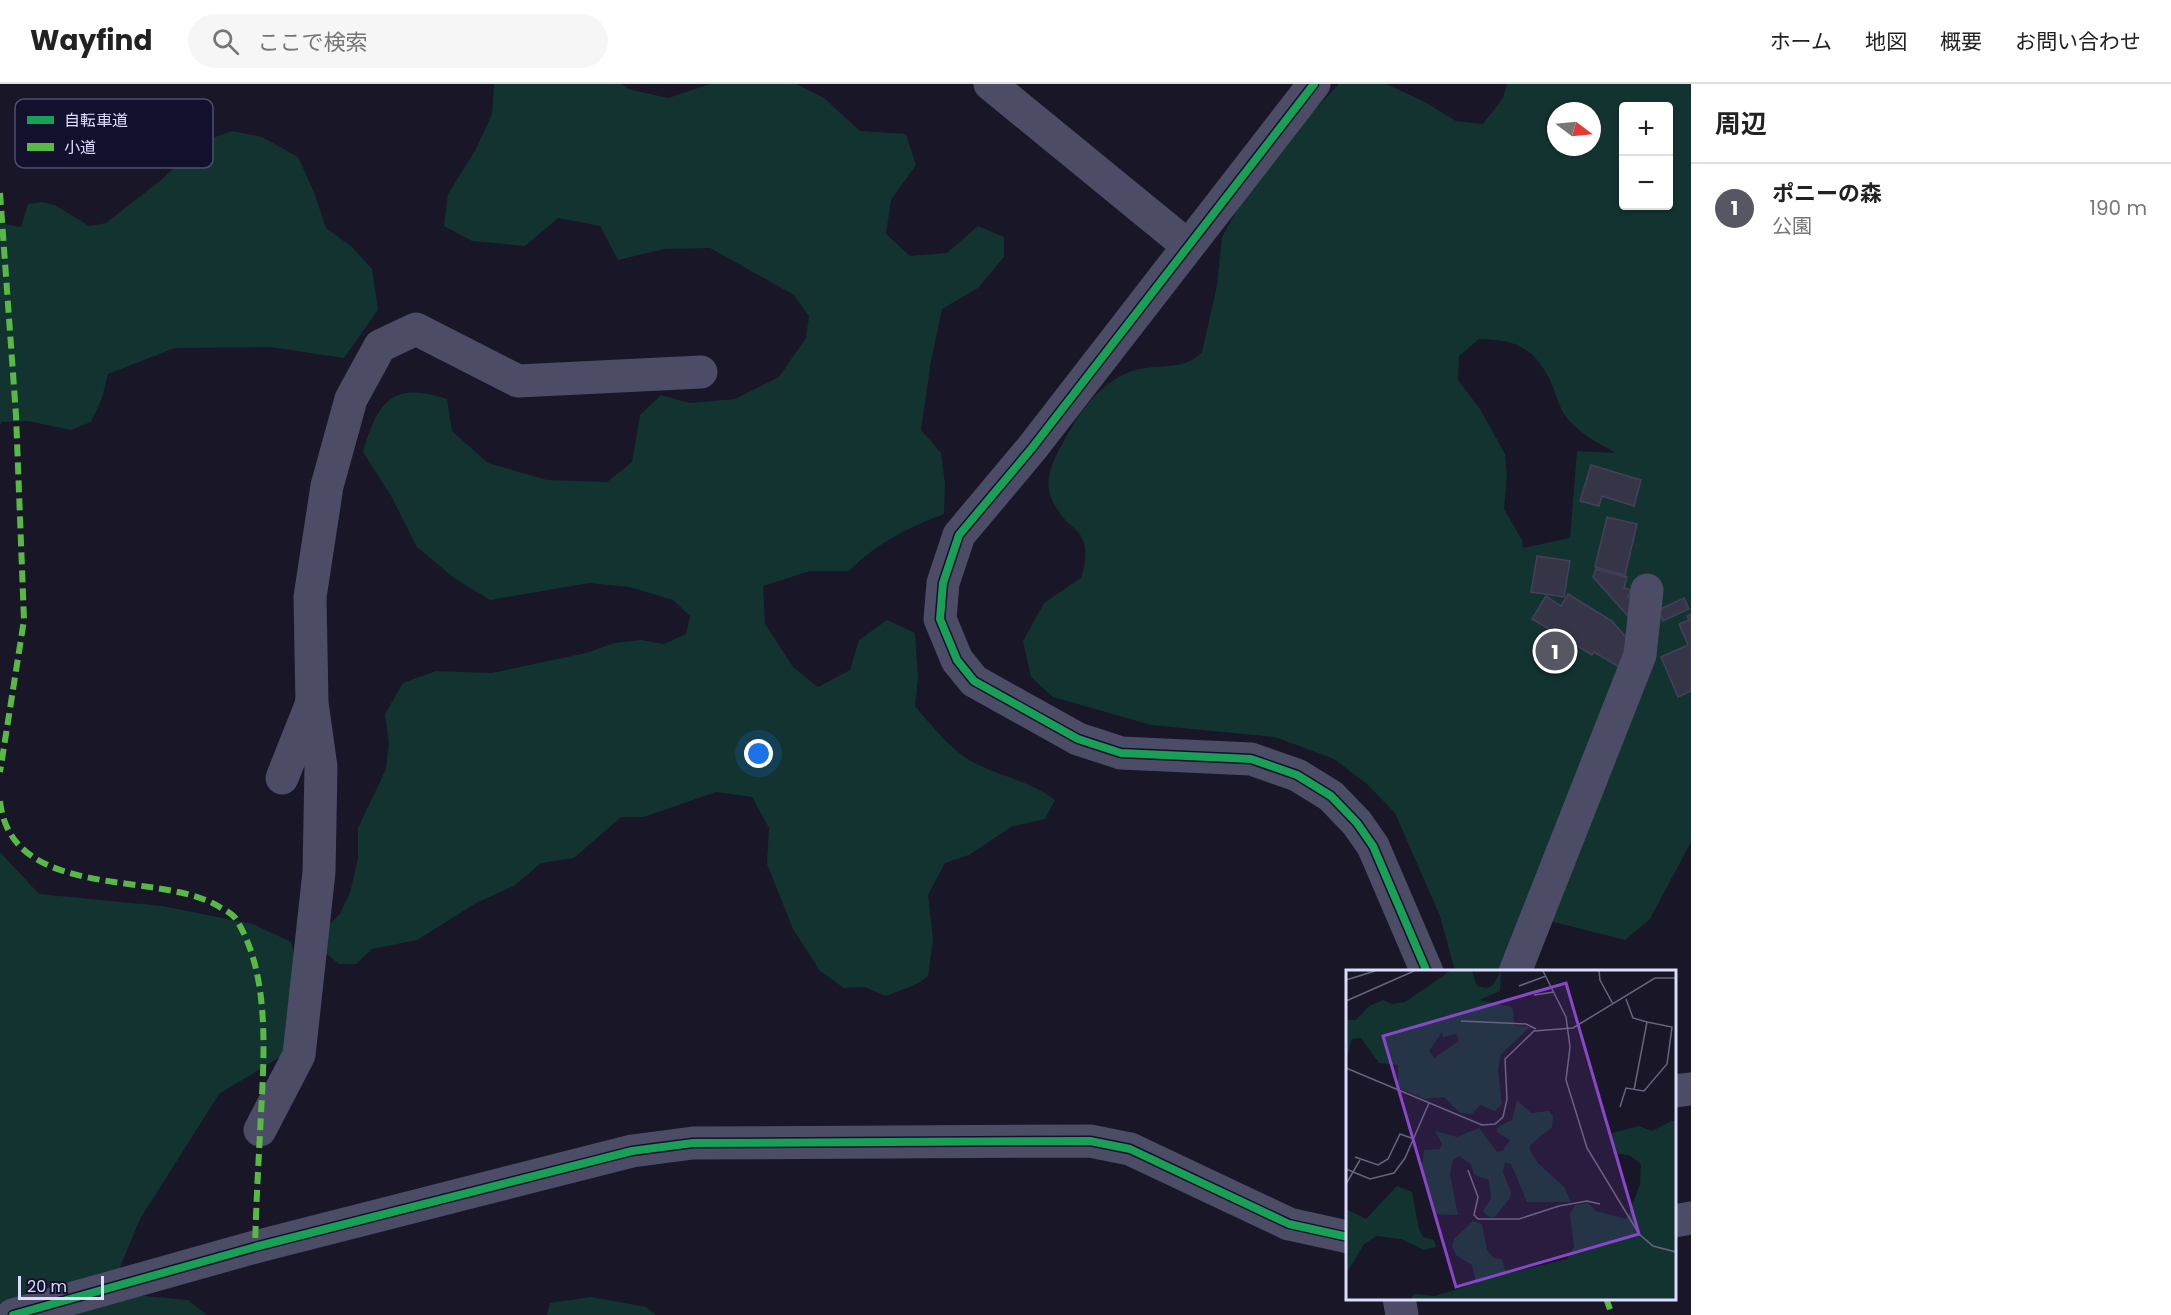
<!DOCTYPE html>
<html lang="ja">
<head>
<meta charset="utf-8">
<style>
	:root { --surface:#fff; --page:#f6f6f6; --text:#222; --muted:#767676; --line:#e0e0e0; --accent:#575763 }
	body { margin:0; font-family:Poppins,"Noto Sans JP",sans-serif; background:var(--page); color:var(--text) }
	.controls { position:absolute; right:18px; top:18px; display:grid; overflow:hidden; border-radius:6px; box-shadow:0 2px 4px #0004 }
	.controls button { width:54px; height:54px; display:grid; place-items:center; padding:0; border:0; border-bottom:2px solid var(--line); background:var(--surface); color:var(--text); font:30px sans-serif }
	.compass { position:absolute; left:1547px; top:18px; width:54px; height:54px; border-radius:50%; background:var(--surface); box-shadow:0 2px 4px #0004; rotate:106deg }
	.scale { position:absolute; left:18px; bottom:15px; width:86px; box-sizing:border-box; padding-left:6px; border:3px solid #dcdcff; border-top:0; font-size:16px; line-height:21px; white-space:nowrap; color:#dcdcff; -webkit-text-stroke:4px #12102d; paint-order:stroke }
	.you { position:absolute; left:759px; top:670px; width:21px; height:21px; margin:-15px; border:4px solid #fff; border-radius:50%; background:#1a73e8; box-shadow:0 0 0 9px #1a73e833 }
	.badge { display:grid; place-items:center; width:39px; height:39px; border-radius:50%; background:var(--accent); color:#fff; font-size:20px; font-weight:700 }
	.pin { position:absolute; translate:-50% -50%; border:3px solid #fff; box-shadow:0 2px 6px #0006 }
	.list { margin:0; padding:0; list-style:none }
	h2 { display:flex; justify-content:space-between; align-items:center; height:78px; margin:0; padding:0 24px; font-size:26px }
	h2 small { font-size:20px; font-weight:400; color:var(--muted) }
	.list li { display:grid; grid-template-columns:39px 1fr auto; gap:18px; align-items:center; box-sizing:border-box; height:90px; padding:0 24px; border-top:2px solid var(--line) }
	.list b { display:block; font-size:22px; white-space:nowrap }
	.list p { margin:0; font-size:20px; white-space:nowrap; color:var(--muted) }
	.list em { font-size:20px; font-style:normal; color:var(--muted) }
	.icon { flex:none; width:33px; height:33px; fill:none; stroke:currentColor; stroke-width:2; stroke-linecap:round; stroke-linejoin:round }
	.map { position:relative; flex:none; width:1691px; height:1231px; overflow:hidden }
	header { display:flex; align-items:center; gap:36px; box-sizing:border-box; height:84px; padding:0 30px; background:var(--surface); border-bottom:2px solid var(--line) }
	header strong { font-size:28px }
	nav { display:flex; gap:33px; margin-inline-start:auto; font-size:21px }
	.search { width:420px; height:54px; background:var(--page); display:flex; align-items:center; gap:15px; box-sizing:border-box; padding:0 21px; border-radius:33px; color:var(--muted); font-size:22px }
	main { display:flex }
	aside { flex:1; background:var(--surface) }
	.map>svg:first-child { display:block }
	.green { fill:#133331; fill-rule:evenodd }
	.building { fill:#363548; stroke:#434159; stroke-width:1.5 }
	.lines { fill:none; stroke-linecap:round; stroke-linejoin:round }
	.minor { stroke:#4c4c67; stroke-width:33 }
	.quiet { stroke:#58b947; stroke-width:6; stroke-dasharray:12 6; stroke-linecap:butt }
	.cycleway-casing { stroke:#12102d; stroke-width:11 }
	.cycleway { stroke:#1a9f57; stroke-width:8 }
	.inset-road { fill:none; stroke:#66657d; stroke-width:1.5 }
	.view { fill:#8a46c9; fill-opacity:0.15; stroke:#8a46c9; stroke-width:3 }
	.inset-edge { fill:none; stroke:#dcdcff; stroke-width:3 }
	.key { fill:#12102d; stroke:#4f4d6c; stroke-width:1.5 }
	.key-label { font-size:16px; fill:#dcdcff }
</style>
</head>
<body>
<header>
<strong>Wayfind</strong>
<div class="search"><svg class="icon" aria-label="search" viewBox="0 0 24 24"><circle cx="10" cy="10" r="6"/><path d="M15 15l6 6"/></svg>ここで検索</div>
<nav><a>ホーム</a><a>地図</a><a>概要</a><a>お問い合わせ</a></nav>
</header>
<main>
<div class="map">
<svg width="1691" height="1231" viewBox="0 0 1691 1231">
	<rect width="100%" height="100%" fill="#181627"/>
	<g class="green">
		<path d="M494,0h128l6,5 40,9 42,-14h86l28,14 36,33 46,3 10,31 -25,35 -5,34 24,22 37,-3 31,-27 26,11v20l-26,31 -36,21 -11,52 -10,69 20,23 4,31 -1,30c-37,14 -67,29 -95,57h-39l-47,15 2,38 28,43 25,20 32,-17 9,-30 28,-20 28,13 3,44 -3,29c16,19 34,42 56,55 29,16 58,19 84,39l-10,19 -34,8 -42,28 -24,8 -17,32 5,44 -5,37c-12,11 -26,13 -42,20l-21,-9 -21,1 -24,-17 -27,-42 -26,-65 2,-36 -17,-31 -36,-5 -72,25h-23l-47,41 -33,5 -27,23 -36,16 -61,38 -45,9 -16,15h-17l-16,-13 4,-25 13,-12 10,-21 8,-35v-30l28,-59 3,-25 -4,-30 18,-31 33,-12 56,2 94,-20 28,-10 27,-3 23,4 22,-10 4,-18 -17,-16 -43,-13 -41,-4 -99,17 -36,-22 -37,-31 -26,-51 -28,-44c15,-51 29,-71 84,-53l5,32 36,32 59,17 60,2 25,-20 8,-47 21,-20 29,8 45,-4 44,-22 27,-39 3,-22 -15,-21 -84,-47 -46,1 -46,11 -18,-34 -42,-8 -33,28 -53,-5 -28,-15 4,-32 28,-45 16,-35z"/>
		<path d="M1339,0h47l37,17 33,20 27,3 20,-26 4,-14h184v758l-41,77 -25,21 -99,-25 -19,56h-52l-15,-55 -45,-103 -27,-28 -34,-26 -59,-22 -124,-12 -98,-28 -22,-20 -8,-36 21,-38 37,-25c4,-13 7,-27 1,-40 -3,-7 -11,-12 -16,-17 -22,-26 -22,-42 -7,-71 17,-32 37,-66 73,-79 23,-8 52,1 70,-19l15,-67 5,-48 28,-50 43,-54zM1624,22h44v100h-44zM1556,27h36v36h-36zM1479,255c35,1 54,7 71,41 5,11 8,24 14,34 12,18 34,29 52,39l-39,-2 -7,87 -47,10 -1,-8 -18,-31 3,-34 -2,-21 -25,-45 -22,-29 1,-24z"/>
		<path d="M232,47l30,6 36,20 16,35 12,36 26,19 20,22 6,41 -34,48 -74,-11 -95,1 -67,26 -6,24 -11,24 -20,8 -43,-9 -26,1 -2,3v-202l21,4 7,-23 14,-2 13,3 34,21 17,-3 55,-43 40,-38z"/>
		<path d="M0,768l39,42 123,12 91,18 38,18 7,29 -15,84 -64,39 -79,125 -22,53 16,23 54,5 19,15h-207z"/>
		<path d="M592,1213l54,10 10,8h-109l3,-12z"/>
	</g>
	<g class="building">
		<path d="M1591,381l50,15 -7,26 -32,-10 -3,10 -19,-5z"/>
		<path d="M1607,433l30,7 -12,51 -30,-8z"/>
		<path d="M1537,472l33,5 -6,36 -33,-5z"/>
		<path d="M1596,485l31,8 -3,11 7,2 -3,7 3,1 -3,18 -35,-39z"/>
		<path d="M1568,510l44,27 20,23 -13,23 -25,-15 -2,3 -60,-36 14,-23 15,10z"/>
		<path d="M1684,514l5,11 -26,12 -5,-11z"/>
		<path d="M1691,530v77l-13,6 -17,-40 27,-12 -9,-21 10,-4 -2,-4z"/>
	</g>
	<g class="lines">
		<g class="minor">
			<path d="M990,0l198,162"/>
			<path d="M1314,0l-282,364 -73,87 -16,48 -3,36 17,41 17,21 104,58 43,14 130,6 46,16 34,21 26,27 16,23 54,126"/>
			<path d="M282,694l29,-73"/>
			<path d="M1515,888l125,-317 7,-65"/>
			<path d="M1674,1007l17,-2"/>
			<path d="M260,1046l39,-75 20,-183 2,-105 -9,-64 -2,-106 17,-111 24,-87 29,-53 36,-17 102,52 183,-9"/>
			<path d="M1674,1137l17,-3"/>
			<path d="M1399,1214l3,17"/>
			<path d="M13,1231l242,-68 377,-96 61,-8 397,-2 40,8 159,75 59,13"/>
		</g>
		<g class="quiet">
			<path d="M0,109l16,222 8,205 -24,152"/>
			<path d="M0,717c11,101 157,69 218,105 6,4 14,7 18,13 37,59 27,148 24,214 -2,38 -4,76 -5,114"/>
			<path d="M1606,1214l6,17"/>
		</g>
		<defs>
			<g id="cycleway">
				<path d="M1314,0l-282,364 -73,87 -16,48 -3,36 17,41 17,21 104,58 43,14 130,6 46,16 34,21 26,27 16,23 54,126"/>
				<path d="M13,1231l242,-68 377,-96 61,-8 397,-2 40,8 159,75 59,13"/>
			</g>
		</defs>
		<use href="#cycleway" class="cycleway-casing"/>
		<use href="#cycleway" class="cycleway"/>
	</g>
	<g transform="translate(1346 886)">
		<rect width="330" height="330" fill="#181627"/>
		<path d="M104,1h22l5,15 9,2 6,-2 9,-15 -1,20 -21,9 30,6 4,3 1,16 16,2 -29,27 -3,16 4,34 -7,7 -15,-6 -8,9 -12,-1 -16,-16 -18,2 -28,-11v-23l-19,-2 -18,-25 -9,1 -6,22v-41h10l13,-14 14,-6 9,4 13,-2zM96,62l1,5 13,-3 3,7 -25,17 -5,-7zM171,130l14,13 18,-2 4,5 -1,11 -22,18v5l8,13 27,25 6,14h-44l-16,-38 -6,-2 -2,10 8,20 -1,6 -15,19h-6l-6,-6 8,-13 -2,-18 -15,-5 -3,-11 -12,-8 -6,4 -3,14 8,41 -24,-1 -13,-43 3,-21 16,-1 2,-5 -7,-13 22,6 22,-9 18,24 6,-2 7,-10 -13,-8 1,-5 14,-7zM326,151h4v178h-265l3,-5 21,2 41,-13 -4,-18 -16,-10 -4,-9 2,-7 19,-18 9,3 5,26 7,8 8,1 4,13 4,1 57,-14 7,-12 -4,-33 5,-9 13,-2 8,8 31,8 13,-35 1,-20 -12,-9 -16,-2 -1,-20 27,-7 13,5zM51,216l15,6 7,37 4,8 11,3 2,7 -12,3 -23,-11 -24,-3 -13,8 -18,30v-65l20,10z" fill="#133331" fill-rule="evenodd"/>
		<path class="inset-road" d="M197,1l23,46 4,30 -4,33 21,68 52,86 14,12 23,6M253,1l1,9 13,24M0,10l29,-9M173,16l27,-10M188,25l20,-3M280,29l7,19 14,4 -13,68M0,31l68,-30M115,51l65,3 10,5M0,98l136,57 13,-1 8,-7 4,-18 -2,-40 29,-28 39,-3 82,-50h21M274,137l6,-19 18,3 23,-27 5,-37 -25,-5M9,187l23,8 10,-6 12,-25 14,5M0,199l24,10 24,-6 11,-15 24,-55M122,200l10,27 -4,18 4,4h41l40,-13 28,-5 13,3M0,214l14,-24"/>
		<path class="view" d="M220,13l73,251 -183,53 -73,-251z"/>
		<rect width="330" height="330" class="inset-edge"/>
	</g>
	<rect x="15" y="15" width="198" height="69" rx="9" class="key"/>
	<rect x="27" y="32" width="27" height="8" fill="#1a9f57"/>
	<rect x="27" y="59" width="27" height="8" fill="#58b947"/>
	<g class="key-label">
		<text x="64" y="42">自転車道</text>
		<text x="64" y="69">小道</text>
	</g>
</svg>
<div class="controls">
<button>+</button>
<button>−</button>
</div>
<svg class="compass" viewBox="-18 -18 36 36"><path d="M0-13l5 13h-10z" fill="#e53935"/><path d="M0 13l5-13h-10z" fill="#767676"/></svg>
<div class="scale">20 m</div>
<div class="you"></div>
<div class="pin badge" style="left:1555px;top:567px">1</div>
</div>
<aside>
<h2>周辺<small></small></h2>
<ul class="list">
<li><span class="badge">1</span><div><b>ポニーの森</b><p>公園</p></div><em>190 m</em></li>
</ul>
</aside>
</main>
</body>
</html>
